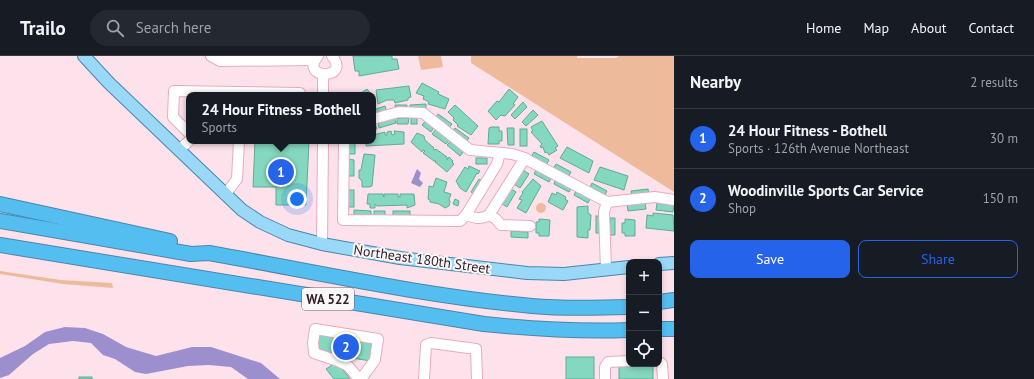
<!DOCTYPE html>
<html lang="en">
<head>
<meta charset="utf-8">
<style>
	:root { --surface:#171b24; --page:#242831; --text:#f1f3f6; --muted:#9ea1a6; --line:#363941; --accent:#2563eb }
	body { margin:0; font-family:"PT Sans",sans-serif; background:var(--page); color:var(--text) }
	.controls { position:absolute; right:12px; bottom:12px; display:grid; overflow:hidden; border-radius:8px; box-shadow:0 2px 6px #0003 }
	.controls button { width:36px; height:36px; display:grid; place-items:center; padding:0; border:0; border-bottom:1px solid var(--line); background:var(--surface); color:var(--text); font:20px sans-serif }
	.you { position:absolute; left:297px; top:143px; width:14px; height:14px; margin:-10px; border:3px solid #fff; border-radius:50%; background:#1a73e8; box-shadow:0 0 0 6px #1a73e833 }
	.badge { display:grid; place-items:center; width:26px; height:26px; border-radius:50%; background:var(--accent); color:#fff; font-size:13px; font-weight:700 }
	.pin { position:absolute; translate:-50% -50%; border:2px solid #fff; box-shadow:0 1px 4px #0006 }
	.popup { position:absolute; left:186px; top:36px; width:190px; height:52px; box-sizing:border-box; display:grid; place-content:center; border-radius:8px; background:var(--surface); filter:drop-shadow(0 1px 3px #0005); font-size:13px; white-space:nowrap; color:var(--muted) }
	.popup b { font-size:15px; color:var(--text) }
	.popup::after { content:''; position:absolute; left:50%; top:100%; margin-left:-8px; border:8px solid transparent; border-top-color:var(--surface) }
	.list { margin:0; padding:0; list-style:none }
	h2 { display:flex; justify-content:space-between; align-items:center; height:52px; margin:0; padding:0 16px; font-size:17px }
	h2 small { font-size:13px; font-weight:400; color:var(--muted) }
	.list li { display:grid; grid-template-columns:26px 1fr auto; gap:12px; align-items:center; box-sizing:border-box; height:60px; padding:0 16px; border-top:1px solid var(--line) }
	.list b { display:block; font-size:15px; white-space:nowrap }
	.list p { margin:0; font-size:13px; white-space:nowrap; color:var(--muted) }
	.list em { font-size:13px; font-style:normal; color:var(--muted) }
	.actions { display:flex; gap:8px; padding:12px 16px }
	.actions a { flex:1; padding:9px 0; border:1px solid var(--accent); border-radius:8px; text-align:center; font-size:14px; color:var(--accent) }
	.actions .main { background:var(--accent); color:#fff }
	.icon { flex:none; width:22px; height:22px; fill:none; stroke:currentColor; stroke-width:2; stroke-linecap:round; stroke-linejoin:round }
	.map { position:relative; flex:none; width:674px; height:323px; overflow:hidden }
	header { display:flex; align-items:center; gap:24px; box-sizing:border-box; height:56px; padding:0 20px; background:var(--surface); border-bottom:1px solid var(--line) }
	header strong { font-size:19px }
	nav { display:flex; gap:22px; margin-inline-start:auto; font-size:14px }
	.search { width:280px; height:36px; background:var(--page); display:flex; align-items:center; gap:10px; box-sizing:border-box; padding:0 14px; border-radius:22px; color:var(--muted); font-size:15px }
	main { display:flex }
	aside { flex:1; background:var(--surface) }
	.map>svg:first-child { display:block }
	.green { fill:#edbb9c }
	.water { fill:#9c8fcd }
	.building { fill:#84d8bf; stroke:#61aa95 }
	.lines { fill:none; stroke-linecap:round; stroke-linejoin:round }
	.minor-casing { stroke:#e8aac3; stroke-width:12 }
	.major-casing { stroke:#4a86aa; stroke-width:14 }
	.highway-casing { stroke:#4a86aa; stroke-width:16 }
	.minor { stroke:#fff; stroke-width:10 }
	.major { stroke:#99d8f7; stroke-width:12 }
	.highway { stroke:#55bef1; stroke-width:14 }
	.labels { text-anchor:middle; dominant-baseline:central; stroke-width:4; stroke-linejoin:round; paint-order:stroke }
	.shield { fill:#f8f8f8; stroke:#705f66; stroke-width:1 }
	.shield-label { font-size:13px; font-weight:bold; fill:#351d27 }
	.street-label { font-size:14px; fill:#351d27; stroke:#f8f8f8 }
</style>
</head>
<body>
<header>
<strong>Trailo</strong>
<div class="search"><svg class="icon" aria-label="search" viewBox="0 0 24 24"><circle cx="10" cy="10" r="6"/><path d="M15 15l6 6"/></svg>Search here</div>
<nav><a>Home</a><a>Map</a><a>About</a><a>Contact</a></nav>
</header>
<main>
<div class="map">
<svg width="674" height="323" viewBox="0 0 674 323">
	<rect width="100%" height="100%" fill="#fde2ec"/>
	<g class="green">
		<path d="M418,0h23l2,11 -22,3z"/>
		<path d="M471,0h106v2h39l3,-2h55v136l-203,-129z"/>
		<circle cx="541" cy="152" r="5"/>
		<path d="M0,215l61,9 51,3 1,5 -50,-4 -63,-10z"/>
	</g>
	<g class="water">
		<path d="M417,113l4,4 -2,6 4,4 -3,4 -9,-4z"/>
		<path d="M65,271l20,1 18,6 23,13 30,9 36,-9h19l50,16 19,16h-32l-17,-12 -22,-2 -21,1 -42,8 -11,-2 -20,-13 -12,-4 -12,-12 -18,-2 -24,3 -16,10 -24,21 -9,3v-20l25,-12 20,-14z"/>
	</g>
	<g class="building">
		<path d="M353,0h39v3h5l2,10 -40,7v-5h-4z"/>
		<path d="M422,27l17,9 -1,2 11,5 -4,10 -17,-5 1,-2 -6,-3 1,-3 -8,-3z"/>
		<path d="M409,30l2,11 -3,1v2l-13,3 -1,-3h-7l-9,4 -2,-14z"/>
		<path d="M367,33l5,6h-14z"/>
		<path d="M509,33l9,8 -5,7 2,1 -10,11 -4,-1 -5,5 -8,-9 9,-10 2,1z"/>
		<path d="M523,46l4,5 -12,12 -4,-4z"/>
		<path d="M426,48v7h-16v-6z"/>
		<path d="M395,49h12v6h-11z"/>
		<path d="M455,49l23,21 -7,9 -14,-9 1,-1 -5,-5 1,-2 -6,-6z"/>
		<path d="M385,50l2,6 -14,4v-6z"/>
		<path d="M533,54l5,5 -12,11 -4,-4z"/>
		<path d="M438,58l14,10 -4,5 -13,-10z"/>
		<path d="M394,61l2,6 -17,5 -1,-6z"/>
		<path d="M397,62h12l-1,6h-11z"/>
		<rect x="411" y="62" width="6" height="6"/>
		<path d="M426,64l8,7 -3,5 -9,-7z"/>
		<path d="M542,65l16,25 -3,2 2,2 -8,5 -2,-3 -2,1 -2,-6 -2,1 -1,-2 2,-2 -11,-12 2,-1 -2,-4z"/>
		<path d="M373,67h2l2,6 -4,1z"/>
		<path d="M492,71h7v4h3v10h-3v3h-11l1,-16z"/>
		<path d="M455,72l14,10 -4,5 -14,-11z"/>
		<path d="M507,72h7v17h-6z"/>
		<path d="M436,73l14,10 -4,5 -14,-10z"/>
		<rect x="520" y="73" width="7" height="17"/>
		<path d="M391,75l1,4 3,-1 -1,-3 10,1v12l-38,2v-5h7v-6l12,-3v3h2v-3z"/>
		<path d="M417,77l7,3 1,4 9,8 -1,1 2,1 1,-1 11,8v3l2,-3 4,4 -1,1 2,2 -7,8 -12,-10 1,-1h-2l-11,-8 2,-2 -2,-1 -1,2 -11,-10z"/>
		<path d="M255,85h54l-3,64h-30v-18h-23z"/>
		<path d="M349,85h6v13h-7z"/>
		<path d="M451,85l13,10 -4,5 -13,-11z"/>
		<path d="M567,91l26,14 -4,12 -29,-15z"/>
		<path d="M534,96l15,8 -3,5 -15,-8z"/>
		<path d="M364,98l11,1 -3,31 -3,1h-7v-6l-3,-3v-8h2z"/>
		<rect x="476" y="102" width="11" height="6"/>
		<path d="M348,103l6,1v16h-6z"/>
		<path d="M556,108l15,8 -3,5 -15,-8z"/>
		<path d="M469,110l11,5 -2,3 -1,-1 -11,19 -6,-4 -4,-7 9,-14 3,2z"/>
		<path d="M600,111l28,9 -4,14 -30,-10z"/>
		<path d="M537,112l15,8 -3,6 -15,-8z"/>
		<path d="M523,114l6,4 -9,14 -6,-4z"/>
		<path d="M436,122l11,4 -3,10 7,2 -2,5 1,3 -1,4 -4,2 -6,-4 -9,-2v-2l-2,-1 1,-13 4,1z"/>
		<path d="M479,123l5,3 -9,13 -4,-3z"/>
		<path d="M533,123l8,7 -15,27 -9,-5 5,-8 -3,-1 4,-6 -1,-1z"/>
		<path d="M556,123l16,8 -3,5 -15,-8z"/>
		<path d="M592,127l15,8 -3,6 -15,-8z"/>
		<path d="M511,133l5,3 -9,15 -5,-3z"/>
		<path d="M577,133l14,8 -3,6 -14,-8z"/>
		<path d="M648,133l1,6 -17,2 -1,-6z"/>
		<rect x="348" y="134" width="6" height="17"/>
		<path d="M557,136l9,5 -1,2 3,2 -5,9 -15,-8 4,-9 4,2z"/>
		<path d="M368,138h15l1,3v-3h14v3h2v-3h14l1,11 -8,3v-3l-30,1 -2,-2v4h-5v-4h-3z"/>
		<path d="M455,143l4,2 -1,5 -5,-2z"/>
		<path d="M645,146l1,7 -18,2 -1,-7z"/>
		<path d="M657,147l17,2 -1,7 -17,-2z"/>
		<path d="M588,150v7l3,2 -1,15h-2v8l-11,-1v-30z"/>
		<path d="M354,154l17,1v6h-17z"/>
		<rect x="374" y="155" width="11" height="6"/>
		<rect x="393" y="155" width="17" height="6"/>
		<path d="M653,157l20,2 1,16 -28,-3 1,-13 6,1z"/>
		<rect x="596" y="160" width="6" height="17"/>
		<path d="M610,162h5v17h-6z"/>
		<path d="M539,163l11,1 -1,16h-10v-3h-3v-11h3z"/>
		<path d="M625,163l10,1v16h-10v-3h-3v-10h3z"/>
		<path d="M511,175l17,1v6l-17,-1z"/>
		<path d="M318,276l56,9 -3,20 -52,-8 -3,-10z"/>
		<rect x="566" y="301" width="28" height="22"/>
		<path d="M337,306l13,17h-16l-8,-10z"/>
		<rect x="619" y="310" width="34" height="13"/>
		<rect x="79" y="321" width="13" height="2"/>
	</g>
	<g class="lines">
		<defs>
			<g id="minor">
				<path d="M211,0l9,5 95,-1"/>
				<path d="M318,0c-20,24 34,24 14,0"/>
				<path d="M323,39v-20"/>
				<path d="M373,63l26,-7 24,1 47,37 42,4 10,3 85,45"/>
				<path d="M189,77l-16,-16 1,-26 126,2v2"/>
				<path d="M344,85l-1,79 117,1 6,-6 31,-51 3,-11"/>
				<path d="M179,94l10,-9"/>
				<path d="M225,139l12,-16 2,-38"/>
				<path d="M466,159c8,3 15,5 23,0l7,4 5,6 29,1"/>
				<path d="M489,159l36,-57"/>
				<path d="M322,188l1,-103"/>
				<path d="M606,214l-2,-58 3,-10 48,-5 19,3"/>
				<path d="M659,306l3,2 1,15"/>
				<path d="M359,323l-11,-13 -10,-5 -24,-8 -1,-10 2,-14 63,10 -3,21 -14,19"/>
				<path d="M424,323l2,-34 5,-2 45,6 1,30"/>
				<path d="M605,323v-12l3,-5 21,-1"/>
			</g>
			<g id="major">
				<path d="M84,0l25,27 133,127 18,12 28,13 34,9 78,14 127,15 37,1 65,-7"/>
				<path d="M659,208l15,-1"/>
			</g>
			<g id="highway">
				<path d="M0,148l170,37"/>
				<path d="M0,165l191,33 18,-1c107,19 214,43 323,53 32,3 65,2 97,1"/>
				<path d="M0,189l484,79c49,5 96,8 145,6"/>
				<path d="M659,246l15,-2"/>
				<path d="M659,273h15"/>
			</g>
		</defs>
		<use href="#minor" class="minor-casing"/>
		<use href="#major" class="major-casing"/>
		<use href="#highway" class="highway-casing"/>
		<use href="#minor" class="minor"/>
		<use href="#major" class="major"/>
		<use href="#highway" class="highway"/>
	</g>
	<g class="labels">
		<rect class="shield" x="302" y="232" width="52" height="22" rx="3"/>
		<g class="shield-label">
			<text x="328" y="243">WA 522</text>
		</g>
		<g class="street-label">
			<text transform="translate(422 203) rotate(8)">Northeast 180th Street</text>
		</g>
	</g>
</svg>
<div class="controls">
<button>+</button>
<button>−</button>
<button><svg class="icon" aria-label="locate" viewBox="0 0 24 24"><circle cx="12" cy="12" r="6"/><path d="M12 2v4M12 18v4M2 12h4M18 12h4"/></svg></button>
</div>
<div class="you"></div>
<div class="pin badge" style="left:281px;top:116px">1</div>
<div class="popup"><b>24 Hour Fitness - Bothell</b>Sports</div>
<div class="pin badge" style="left:346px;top:291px">2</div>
</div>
<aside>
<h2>Nearby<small>2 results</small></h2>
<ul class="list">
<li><span class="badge">1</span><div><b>24 Hour Fitness - Bothell</b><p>Sports · 126th Avenue Northeast</p></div><em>30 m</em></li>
<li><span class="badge">2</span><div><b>Woodinville Sports Car Service</b><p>Shop</p></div><em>150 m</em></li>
</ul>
<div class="actions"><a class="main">Save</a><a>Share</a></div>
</aside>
</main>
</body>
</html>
